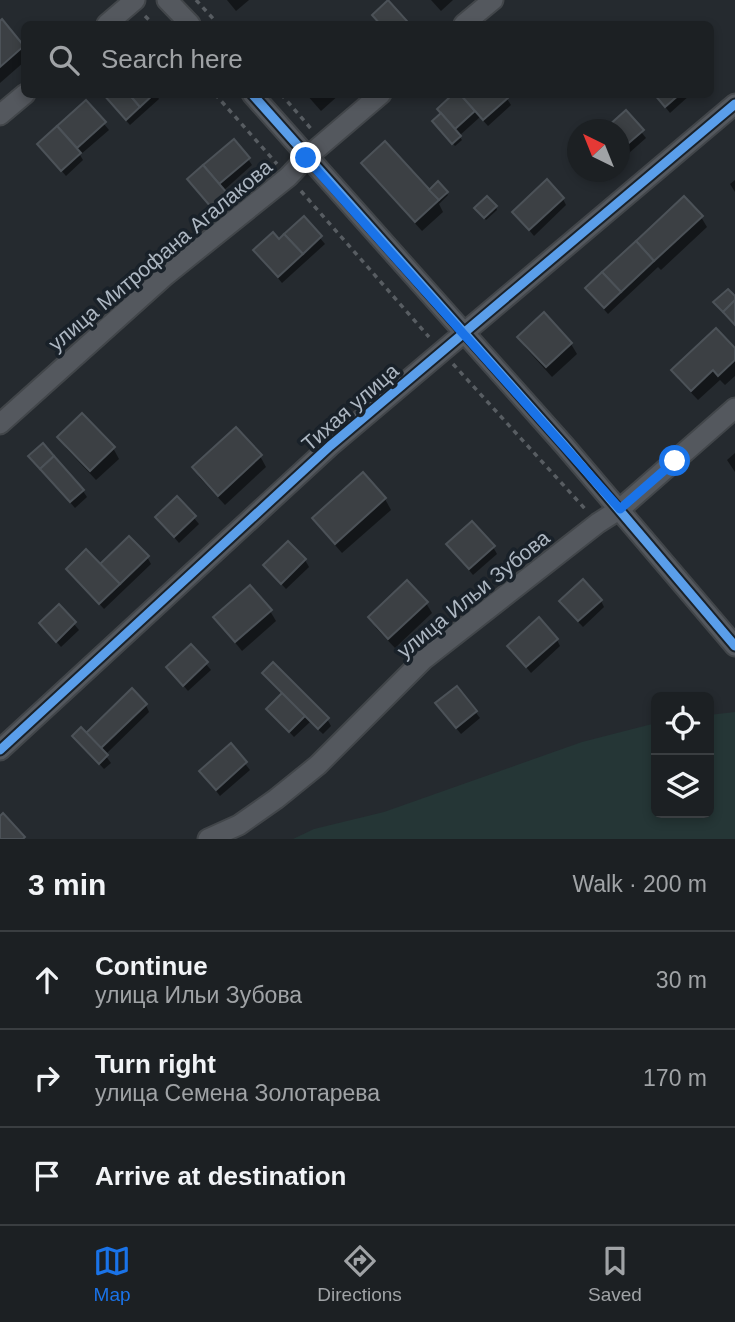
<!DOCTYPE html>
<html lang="en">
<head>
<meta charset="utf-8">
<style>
	:root { --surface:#1c2023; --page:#25282b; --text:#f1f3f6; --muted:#a0a3a6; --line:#3a3e41; --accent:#1a73e8 }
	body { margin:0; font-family:Arial,sans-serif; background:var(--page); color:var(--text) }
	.controls { position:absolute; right:21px; bottom:21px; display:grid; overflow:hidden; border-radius:10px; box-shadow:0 4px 10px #0003 }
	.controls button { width:63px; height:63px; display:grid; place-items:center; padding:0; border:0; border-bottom:2px solid var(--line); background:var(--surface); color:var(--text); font:35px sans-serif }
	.compass { position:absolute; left:567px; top:119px; width:63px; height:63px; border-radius:50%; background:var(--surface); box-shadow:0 4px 10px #0003; rotate:317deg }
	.stop { position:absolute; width:21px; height:21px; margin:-16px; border:5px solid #1a73e8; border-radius:50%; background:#fff }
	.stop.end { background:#1a73e8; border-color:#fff; box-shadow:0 2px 7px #0008 }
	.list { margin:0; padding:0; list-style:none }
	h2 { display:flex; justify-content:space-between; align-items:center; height:91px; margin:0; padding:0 28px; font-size:30px }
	h2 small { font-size:23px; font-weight:400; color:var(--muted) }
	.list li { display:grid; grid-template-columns:46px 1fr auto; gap:21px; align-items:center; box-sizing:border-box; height:98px; padding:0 28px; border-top:2px solid var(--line) }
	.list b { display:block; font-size:26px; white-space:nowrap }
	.list p { margin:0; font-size:23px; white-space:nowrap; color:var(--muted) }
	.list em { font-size:23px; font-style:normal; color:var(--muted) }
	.icon { flex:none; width:38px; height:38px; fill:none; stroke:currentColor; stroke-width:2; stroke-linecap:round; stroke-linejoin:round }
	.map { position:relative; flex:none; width:735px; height:839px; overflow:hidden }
	.search { position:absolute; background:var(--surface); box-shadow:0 4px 10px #0003; left:21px; right:21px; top:21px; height:77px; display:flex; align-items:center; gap:18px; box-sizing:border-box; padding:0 24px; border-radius:10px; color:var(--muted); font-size:26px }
	.sheet { height:385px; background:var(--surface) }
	nav { display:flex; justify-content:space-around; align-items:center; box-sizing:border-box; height:98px; border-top:2px solid var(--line); background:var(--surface); font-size:19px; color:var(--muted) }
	nav a { display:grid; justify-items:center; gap:4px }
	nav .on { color:var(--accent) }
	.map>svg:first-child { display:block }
	.green { fill:#253636 }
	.shadow { fill:#0007 }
	.building { fill:#3c4044; stroke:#4c5258; stroke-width:2 }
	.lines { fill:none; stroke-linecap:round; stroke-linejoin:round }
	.minor-casing { stroke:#42464a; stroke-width:23 }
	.path { stroke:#585d62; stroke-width:3.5; stroke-dasharray:5 5; stroke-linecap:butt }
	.minor { stroke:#54585e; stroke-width:19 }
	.cycleway-casing { stroke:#192129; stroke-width:13 }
	.cycleway { stroke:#5a9eea; stroke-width:9 }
	.route { stroke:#1a73e8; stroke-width:9 }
	.labels { text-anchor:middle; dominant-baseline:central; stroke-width:7; stroke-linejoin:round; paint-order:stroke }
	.street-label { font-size:21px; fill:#adb7c2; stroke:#192129 }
</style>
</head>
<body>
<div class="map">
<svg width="735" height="839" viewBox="0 0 735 839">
	<rect width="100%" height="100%" fill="#252a2f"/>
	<path class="green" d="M735,712v127h-442l21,-10 70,-17 198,-70 74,-19v90h53v-98z"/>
	<g class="shadow">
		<path d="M227,0h22l-13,11z"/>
		<path d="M431,0h22l-12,11z"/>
		<path d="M2,22l22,26v14l-24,21v-60z"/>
		<path d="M103,94h53l3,5 -29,26z"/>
		<path d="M306,94h34l-19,17z"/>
		<path d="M456,94h48l7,11 -23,21 -8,-9 -21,19 3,4 -7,6 -19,-22z"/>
		<path d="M655,94h34l1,1 -20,18z"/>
		<path d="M86,102l23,28 -29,25 3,5 -17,16 -27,-32z"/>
		<path d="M626,113l20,25 -26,23v-31h-13z"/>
		<path d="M248,159l4,6 -29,26 6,10 -13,12 -23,-27z"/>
		<path d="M364,164l65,28 17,1 2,2 -9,9 4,8 -21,19 -52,-57z"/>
		<path d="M591,172h16l-9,8z"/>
		<path d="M735,180v12l-5,-8z"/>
		<path d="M563,199l3,6 -32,31 -20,-24z"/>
		<path d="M496,207l1,3 -11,10 -8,-9z"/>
		<path d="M701,217l6,10 -46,43 -3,-3 -50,47 -17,-19 -4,-7z"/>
		<path d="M304,219l21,25 -43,39 -27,-33 24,-9z"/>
		<path d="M519,337l52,7 6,10 -25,23 -27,-30z"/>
		<path d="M735,351v25l-10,9 -5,-5 -22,20 -19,-20 -6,-10z"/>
		<path d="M60,437l53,11 6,11 -23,21 -30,-32z"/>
		<path d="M735,453v19l-8,-12z"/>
		<path d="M260,456l6,11 -41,38 -25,-27 -6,-10z"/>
		<path d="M44,472l39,19 4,6 -12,11z"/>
		<path d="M363,475l22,24 6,11 -49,43 -21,-24 -6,-11z"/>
		<path d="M177,498l22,26 -20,19 -22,-26z"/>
		<path d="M448,544l45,3 4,7 -24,21z"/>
		<path d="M147,557l4,7 -47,45 -36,-40 32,-3z"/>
		<path d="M305,560l4,7 -23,22 -21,-23z"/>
		<path d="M601,601l3,6 -21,20 -18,-19z"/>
		<path d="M426,603l6,10 -37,35 -19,-20 -6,-11z"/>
		<path d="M59,606l20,24 -18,17 -20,-24z"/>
		<path d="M270,611l6,10 -34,30 -27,-33z"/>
		<path d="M557,640l3,6 -29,27 -22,-27z"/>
		<path d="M191,646l20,24 -23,21 -20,-24z"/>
		<path d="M264,673l63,46 4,7 -8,8 -13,-12 -16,15 -26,-28 15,-14z"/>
		<path d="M457,688l23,30 -19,16 -20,-24z"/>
		<path d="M146,705l3,7 -44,43 6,8 -7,6 -30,-33 12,-1z"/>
		<path d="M231,746l19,24 -30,26 -19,-25z"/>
	</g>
	<g class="building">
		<path d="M388,0l19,21 -4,3h-23l-8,-9z"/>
		<path d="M2,19l22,27 -24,21v-46z"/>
		<path d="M103,94h26l11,13 -14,13z"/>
		<path d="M129,94h25l-14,13z"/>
		<path d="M453,94h7l15,17 -20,18 -18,-20z"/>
		<path d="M460,94h46l3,3 -26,23z"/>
		<path d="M654,94h26l-15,13z"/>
		<path d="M86,100l20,22 -29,26 -20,-22z"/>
		<path d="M626,110l18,20 -20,17 -4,-5v-12h-11l-2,-3z"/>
		<path d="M441,113l20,23 -9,8 -20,-23z"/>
		<path d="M57,126l24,27 -20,18 -24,-27z"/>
		<path d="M234,139l16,19 -31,26 -16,-19z"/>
		<path d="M385,141l54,59 -24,22 -54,-59z"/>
		<path d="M203,165l24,28 -16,14 -24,-28z"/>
		<path d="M547,179l17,19 -35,32 -17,-18z"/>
		<path d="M438,181l10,11 -9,8 -10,-10z"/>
		<path d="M487,196l10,10 -13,12 -10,-10z"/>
		<path d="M684,196l19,20 -49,45 -18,-20z"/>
		<path d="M304,216l18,20 -19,18 -19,-20z"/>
		<path d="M273,232l6,7 5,-5 19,20 -25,23 -25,-27z"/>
		<path d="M636,241l18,20 -33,31 -19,-20z"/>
		<path d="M602,272l19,20 -17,16 -19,-20z"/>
		<path d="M728,289l7,7v4l-12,12 -10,-10z"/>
		<path d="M735,300v25l-12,-13z"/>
		<path d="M544,312l28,31 -26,24 -29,-30z"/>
		<path d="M716,328l19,20v12l-17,16 -5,-6 -22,21 -20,-21z"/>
		<path d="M82,413l33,34 -25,24 -33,-34z"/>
		<path d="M236,427l26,28 -44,41 -26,-29z"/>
		<path d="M43,443l11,13 -14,13 -12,-13z"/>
		<path d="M54,456l30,34 -14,12 -30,-33z"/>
		<path d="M363,472l23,26 -51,46 -23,-26z"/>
		<path d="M177,496l19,20 -22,21 -19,-20z"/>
		<path d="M472,521l23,25 -26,23 -23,-25z"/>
		<path d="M129,536l20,20 -29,28 -20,-20z"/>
		<path d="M288,541l18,18 -25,25 -18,-19z"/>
		<path d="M86,549l34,35 -21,20 -33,-35z"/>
		<path d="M583,579l19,21 -24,21 -19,-20z"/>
		<path d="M407,580l21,22 -40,37 -20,-22z"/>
		<path d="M250,585l22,25 -37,32 -22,-25z"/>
		<path d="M59,604l17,18 -20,20 -17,-19z"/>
		<path d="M539,617l19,22 -32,28 -19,-21z"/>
		<path d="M191,644l17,18 -25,24 -17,-19z"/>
		<path d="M273,662l56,56 -11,11 -56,-56z"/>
		<path d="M457,686l20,25 -21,17 -21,-25z"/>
		<path d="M132,688l15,16 -46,44 -15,-15z"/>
		<path d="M282,693l23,23 -16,16 -23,-23z"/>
		<path d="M81,727l27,28 -9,9 -27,-28z"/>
		<path d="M231,743l16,19 -31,28 -17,-19z"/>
		<path d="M3,813l22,24 -2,2h-23v-23z"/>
	</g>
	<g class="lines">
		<defs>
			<g id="minor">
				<path d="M167,0l23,24"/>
				<path d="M107,24l28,-24"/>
				<path d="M464,24l29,-24"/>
				<path d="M252,94l312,351 171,201"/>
				<path d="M0,115l25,-21"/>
				<path d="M0,424l166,-149 122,-98 18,-19 75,-64"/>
				<path d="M0,750l330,-304 405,-342"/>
				<path d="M208,839l31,-14 37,-26 42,-34 105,-105 175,-137 22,-14 115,-101"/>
			</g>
		</defs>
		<use href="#minor" class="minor-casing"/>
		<g class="path">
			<path d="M196,0l22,24"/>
			<path d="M145,16l8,8"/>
			<path d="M215,94l62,70"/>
			<path d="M281,94l32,37"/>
			<path d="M301,191l128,146"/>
			<path d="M453,364l134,147"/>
		</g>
		<use href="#minor" class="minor"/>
		<defs>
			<g id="cycleway">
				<path d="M252,94l312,351 171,201"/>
				<path d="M0,750l330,-304 405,-342"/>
			</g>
		</defs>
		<use href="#cycleway" class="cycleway-casing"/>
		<use href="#cycleway" class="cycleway"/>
	</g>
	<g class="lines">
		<path class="route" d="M306,158l314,351 55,-48"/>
	</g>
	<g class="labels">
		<g class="street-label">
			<text transform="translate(160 255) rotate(-40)">улица Митрофана Агалакова</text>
			<text transform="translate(350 407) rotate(-41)">Тихая улица</text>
			<text transform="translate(473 594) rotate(-39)">улица Ильи Зубова</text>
		</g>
	</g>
</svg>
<div class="controls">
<button><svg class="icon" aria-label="locate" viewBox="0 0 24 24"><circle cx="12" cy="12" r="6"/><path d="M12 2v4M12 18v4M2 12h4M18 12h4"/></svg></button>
<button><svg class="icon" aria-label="layers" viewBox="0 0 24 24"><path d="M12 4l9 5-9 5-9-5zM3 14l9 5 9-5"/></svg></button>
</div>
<svg class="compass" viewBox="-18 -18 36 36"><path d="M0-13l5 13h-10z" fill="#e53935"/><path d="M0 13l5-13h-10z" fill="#a0a3a6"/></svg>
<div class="stop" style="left:675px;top:461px"></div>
<div class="stop end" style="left:306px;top:158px"></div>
<div class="search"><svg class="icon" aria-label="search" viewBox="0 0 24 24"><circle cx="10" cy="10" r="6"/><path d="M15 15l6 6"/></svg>Search here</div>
</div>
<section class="sheet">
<h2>3 min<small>Walk · 200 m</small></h2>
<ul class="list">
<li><svg class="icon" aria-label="ahead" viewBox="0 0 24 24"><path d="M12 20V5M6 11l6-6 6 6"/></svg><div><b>Continue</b><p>улица Ильи Зубова</p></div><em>30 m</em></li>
<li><svg class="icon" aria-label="right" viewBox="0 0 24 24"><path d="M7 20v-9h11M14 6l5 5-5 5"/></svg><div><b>Turn right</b><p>улица Семена Золотарева</p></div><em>170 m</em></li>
<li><svg class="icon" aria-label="arrive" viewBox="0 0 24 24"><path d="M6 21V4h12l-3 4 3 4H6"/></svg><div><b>Arrive at destination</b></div></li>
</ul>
</section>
<nav>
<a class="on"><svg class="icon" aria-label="map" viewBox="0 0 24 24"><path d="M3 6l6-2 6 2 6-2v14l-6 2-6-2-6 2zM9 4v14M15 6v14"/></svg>Map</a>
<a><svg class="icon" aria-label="directions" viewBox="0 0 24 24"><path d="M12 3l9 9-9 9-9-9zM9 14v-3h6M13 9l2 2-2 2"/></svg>Directions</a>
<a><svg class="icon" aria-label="saved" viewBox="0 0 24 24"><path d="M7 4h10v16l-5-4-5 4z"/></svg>Saved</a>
</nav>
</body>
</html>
